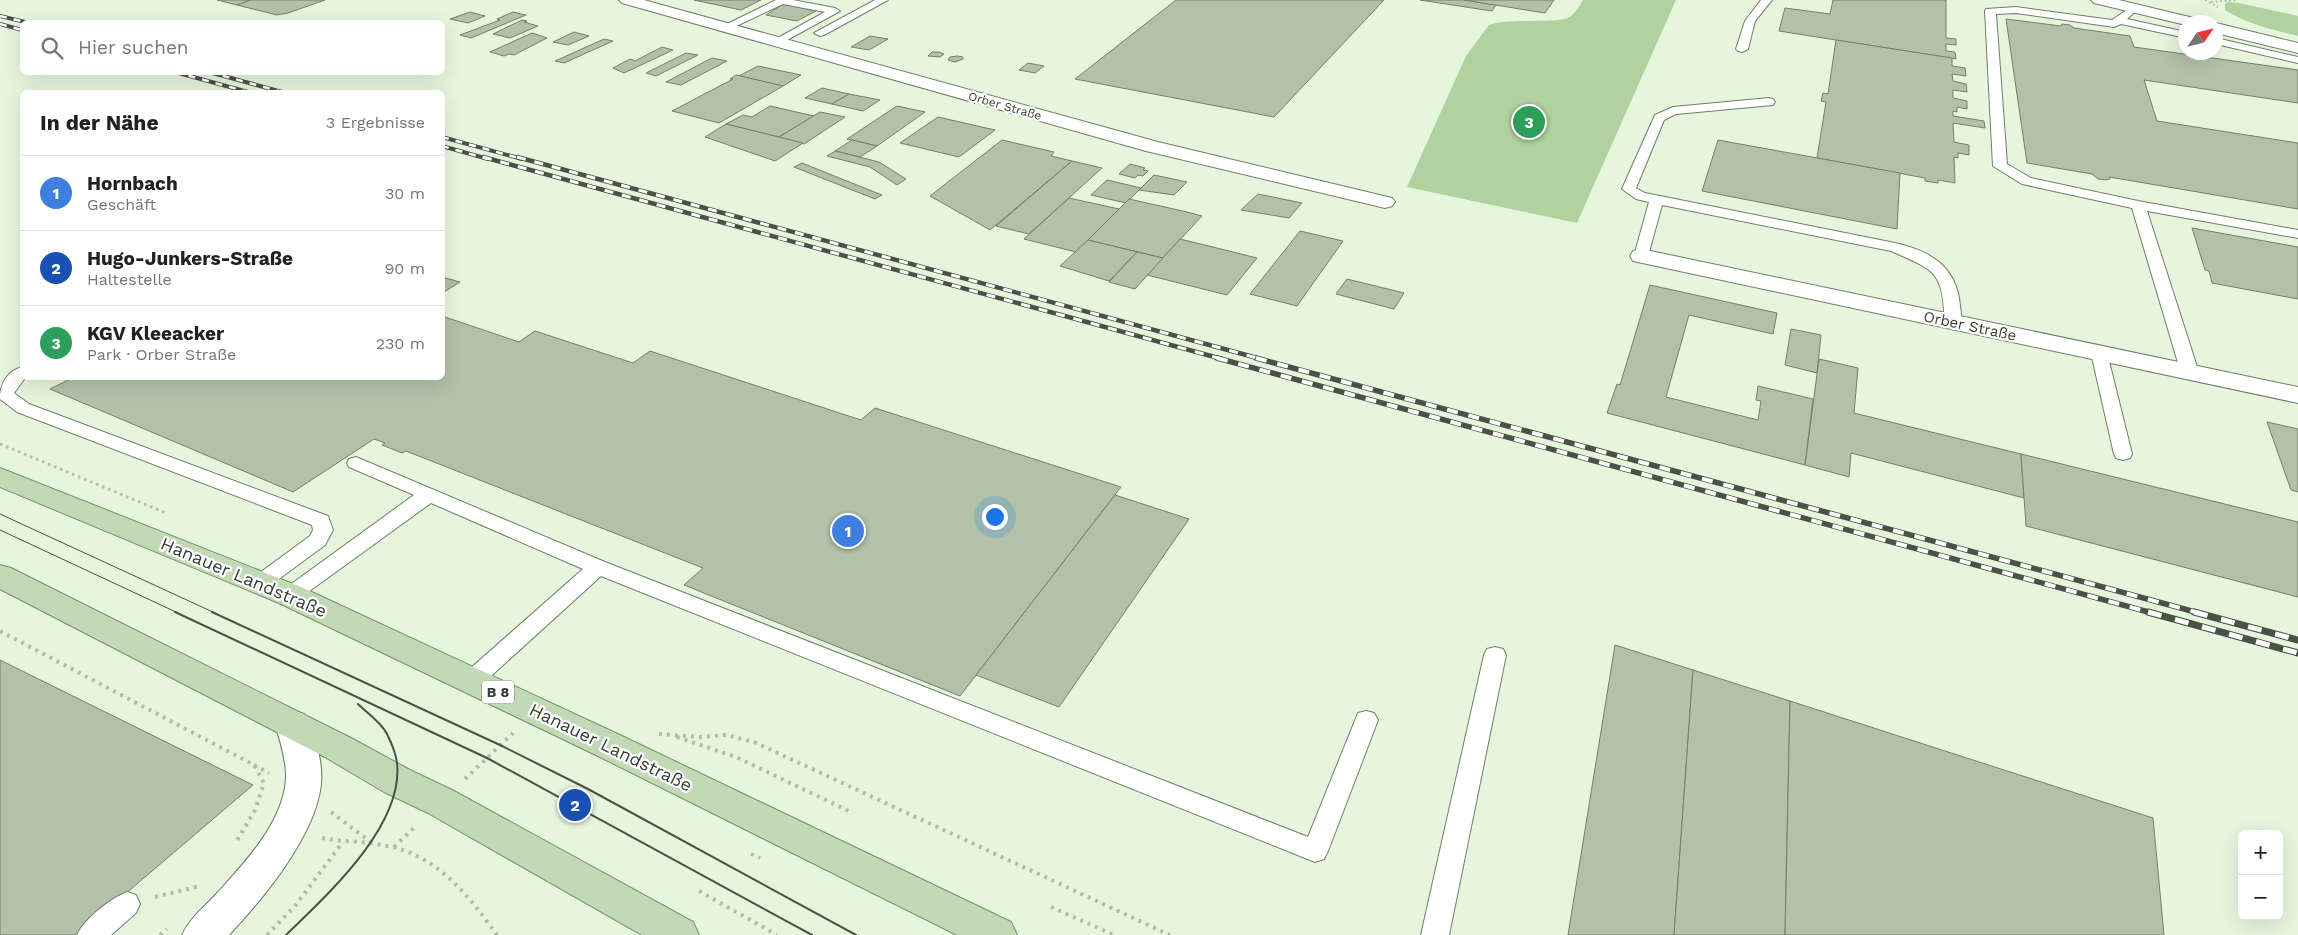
<!DOCTYPE html>
<html lang="de">
<head>
<meta charset="utf-8">
<style>
	:root { --surface:#fff; --page:#f6f6f6; --text:#202124; --muted:#757577; --line:#e0e0e0; --accent:#7f2f9f }
	body { margin:0; font-family:"Work Sans",sans-serif; background:var(--page); color:var(--text) }
	.controls { position:absolute; right:15px; bottom:15px; display:grid; overflow:hidden; border-radius:8px; box-shadow:0 5px 20px #0002 }
	.controls button { width:45px; height:45px; display:grid; place-items:center; padding:0; border:0; border-bottom:1px solid var(--line); background:var(--surface); color:var(--text); font:25px sans-serif }
	.compass { position:absolute; left:2178px; top:15px; width:45px; height:45px; border-radius:50%; background:var(--surface); box-shadow:0 5px 20px #0002; rotate:55deg }
	.you { position:absolute; left:994px; top:516px; width:18px; height:18px; margin:-12px; border:4px solid #fff; border-radius:50%; background:#1a73e8; box-shadow:0 0 0 8px #1a73e833 }
	.badge { display:grid; place-items:center; width:32px; height:32px; border-radius:50%; background:var(--accent); color:#fff; font-size:16px; font-weight:700 }
	.pin { position:absolute; translate:-50% -50%; border:2px solid #fff; box-shadow:0 1px 5px #0006 }
	.list { margin:0; padding:0; list-style:none }
	h2 { display:flex; justify-content:space-between; align-items:center; height:65px; margin:0; padding:0 20px; font-size:21px }
	h2 small { font-size:16px; font-weight:400; color:var(--muted) }
	.list li { display:grid; grid-template-columns:32px 1fr auto; gap:15px; align-items:center; box-sizing:border-box; height:75px; padding:0 20px; border-top:1px solid var(--line) }
	.list b { display:block; font-size:19px; white-space:nowrap }
	.list p { margin:0; font-size:16px; white-space:nowrap; color:var(--muted) }
	.list em { font-size:16px; font-style:normal; color:var(--muted) }
	.icon { flex:none; width:28px; height:28px; fill:none; stroke:currentColor; stroke-width:2; stroke-linecap:round; stroke-linejoin:round }
	.map { position:relative; flex:none; width:2298px; height:935px; overflow:hidden }
	.search { position:absolute; background:var(--surface); box-shadow:0 5px 20px #0002; left:20px; top:20px; width:425px; height:55px; display:flex; align-items:center; gap:12px; box-sizing:border-box; padding:0 18px; border-radius:8px; color:var(--muted); font-size:19px }
	.panel { position:absolute; background:var(--surface); box-shadow:0 5px 20px #0002; left:20px; top:90px; width:425px; height:290px; border-radius:8px }
	.map>svg:first-child { display:block }
	.green { fill:#b0d29e }
	.building { fill:#b2c2a9; stroke:#73816b }
	.lines { fill:none; stroke-linecap:round; stroke-linejoin:round }
	.service-casing { stroke:#707e68; stroke-width:2 }
	.minor-casing { stroke:#707e68; stroke-width:2 }
	.tertiary-casing { stroke:#707e68; stroke-width:2 }
	.primary-casing { stroke:#779267; stroke-width:2 }
	.path-far2 { stroke:#b1beaa; stroke-width:2; stroke-dasharray:2 2.5; stroke-linecap:butt }
	.path-far1 { stroke:#b1beaa; stroke-width:3; stroke-dasharray:2.5 4; stroke-linecap:butt }
	.path { stroke:#b1beaa; stroke-width:4; stroke-dasharray:3 5; stroke-linecap:butt }
	.service { fill:#fff; fill-rule:evenodd }
	.minor { fill:#fff; fill-rule:evenodd }
	.tertiary { fill:#fff; fill-rule:evenodd }
	.primary { fill:#c2d9b5; fill-rule:evenodd }
	.tram-far1 { stroke:#4a5146; stroke-width:1 }
	.tram { stroke:#4a5146; stroke-width:2 }
	.rail-far3-casing { stroke:#4a5146; stroke-width:4 }
	.rail-far2-casing { stroke:#4a5146; stroke-width:4.5 }
	.rail-far1-casing { stroke:#4a5146; stroke-width:5.5 }
	.rail-casing { stroke:#4a5146; stroke-width:7 }
	.rail-far3 { stroke:#fff; stroke-width:2.5; stroke-dasharray:7; stroke-linecap:butt }
	.rail-far2 { stroke:#fff; stroke-width:3; stroke-dasharray:9; stroke-linecap:butt }
	.rail-far1 { stroke:#fff; stroke-width:4; stroke-dasharray:11; stroke-linecap:butt }
	.rail { stroke:#fff; stroke-width:5; stroke-dasharray:14; stroke-linecap:butt }
	.labels { text-anchor:middle; dominant-baseline:central; stroke-width:4.5; stroke-linejoin:round; paint-order:stroke }
	.far-street-label { font-size:12px; fill:#383e34; stroke:#fff }
	.shield { fill:#fff; stroke:#747871; stroke-width:1 }
	.shield-label { font-size:14px; font-weight:bold; fill:#383e34 }
	.street-label { font-size:15px; fill:#383e34; stroke:#fff }
	.near-street-label { font-size:18px; fill:#383e34; stroke:#fff }
</style>
</head>
<body>
<div class="map">
<svg width="2298" height="935" viewBox="0 0 2298 935">
	<rect width="100%" height="100%" fill="#e6f6dd"/>
	<g class="green">
		<path d="M1583,0h93l-99,223 -170,-36 59,-131 23,-31c22,-8 71,0 82,-9 5,-4 9,-11 12,-16z"/>
		<path d="M2228,2l11,1 59,13v20c-25,-6 -51,-12 -73,-26v-6z"/>
	</g>
	<g class="building">
		<path d="M217,0h34l-14,5z"/>
		<path d="M251,0h74l-37,13 -11,2 -40,-10z"/>
		<path d="M694,0h67l-20,10z"/>
		<path d="M1176,0h208l-110,117 -199,-38z"/>
		<path d="M1420,0h44l32,5 -4,6z"/>
		<path d="M1464,0h90l-9,13z"/>
		<path d="M1833,0h113v38l10,1v6l-10,-1v7l9,1 1,7 -177,-28 6,-23 45,6z"/>
		<path d="M783,4l33,7 -19,10 -31,-6z"/>
		<path d="M470,12l15,4 -17,7 -18,-4z"/>
		<path d="M513,12l13,3 -55,23 -11,-3 40,-15 -3,-1z"/>
		<path d="M2006,19l55,7 1,-2 8,1 4,3 56,8 4,11 164,23v33l-154,-23 13,41 141,22v66l-189,-32 1,2 -4,1 -8,-1 -6,-5 -65,-11z"/>
		<path d="M522,20l5,1 -3,1 14,4 -28,12 -17,-4z"/>
		<path d="M574,32l15,4 -21,9 -15,-3z"/>
		<path d="M532,33l15,5 -33,17 -5,-1 -5,2 -14,-4z"/>
		<path d="M870,36l18,3 -19,11 -18,-3z"/>
		<path d="M604,39l9,2 -49,22 -9,-2z"/>
		<path d="M1836,40l116,18v8l13,2 1,8 -14,-2 1,7 13,3 1,8 -14,-2v8l14,3v8l-10,-2v5l-4,-1v5l31,5 1,7 -32,-5 1,19 15,3v10l-11,-2v5l-4,-1 1,26 -17,-3v3l-13,-2v-3l-108,-20 9,-56 -5,-1 2,-8 5,1z"/>
		<path d="M662,47l11,3 -49,23 -11,-5 17,-9 5,2z"/>
		<path d="M939,52l5,2 -4,3 -12,-1 4,-4z"/>
		<path d="M686,53l12,2 -42,21 -10,-3z"/>
		<path d="M957,56l6,1v2l-8,3 -7,-2 2,-3z"/>
		<path d="M712,58l15,3 -46,24 -15,-3z"/>
		<path d="M1028,63l16,3 -9,7 -16,-3z"/>
		<path d="M758,66l43,9 -18,11 -44,-10z"/>
		<path d="M736,75l47,11 -64,37 -47,-12 61,-32h-3z"/>
		<path d="M822,88l27,6 -17,10 -27,-6z"/>
		<path d="M849,94l31,6 -17,11 -31,-7z"/>
		<path d="M770,106l44,10 -35,21 -53,-13 17,-9 9,2z"/>
		<path d="M897,106l28,6 -48,34 -30,-7z"/>
		<path d="M820,112l25,5 -41,27 -25,-7z"/>
		<path d="M938,117l57,13 -36,27 -59,-14z"/>
		<path d="M726,124l53,13 24,6 -28,18 -70,-24z"/>
		<path d="M852,140l25,6 -17,11 -25,-6z"/>
		<path d="M1002,140l52,12 -3,4 21,5 -82,69 -60,-34z"/>
		<path d="M1718,140l182,33 -3,56 -195,-38z"/>
		<path d="M835,151l44,11 27,17 -9,6 -27,-18 -43,-11z"/>
		<path d="M1072,161l30,7 -73,66 -33,-8z"/>
		<path d="M802,163l80,32 -7,4 -81,-32z"/>
		<path d="M1130,164l15,4 -2,2 5,1 -5,5 -5,-1 -3,3 -16,-4z"/>
		<path d="M1154,175l33,7 -13,13 -35,-5z"/>
		<path d="M1107,180l34,8 -15,15 -35,-8z"/>
		<path d="M1258,194l44,9 -13,15 -48,-8z"/>
		<path d="M1069,198l50,11 -43,43 -52,-13z"/>
		<path d="M1129,199l58,13 15,4 -39,42 -75,-18z"/>
		<path d="M2192,228l106,19v52l-86,-16 -3,-12 -4,-1z"/>
		<path d="M1300,231l43,10 -46,65 -47,-12z"/>
		<path d="M1180,239l45,11 32,8 -30,37 -80,-20z"/>
		<path d="M1088,240l49,12 -28,29 -49,-15z"/>
		<path d="M1137,252l26,6 -28,31 -26,-7z"/>
		<path d="M442,277l18,5 -16,10 -2,-1z"/>
		<path d="M1347,279l57,14 -10,16 -58,-15z"/>
		<path d="M1650,285l127,28 -4,21 -84,-19 -23,82 92,23 3,-19 -5,-1 2,-14 55,13 -8,66 -198,-52 10,-29 3,1z"/>
		<path d="M442,316l77,26 16,-11 98,32 17,-12 211,69 14,-12 246,79 -161,209 -276,-111 19,-17 -297,-117 -4,2 -20,-8 3,-2 -11,-4 -81,53 -243,-103 22,-11h370z"/>
		<path d="M1791,329l30,6 -4,38 -32,-8z"/>
		<path d="M1819,359l39,9 -4,45 167,41 3,44 -173,-45 -2,24 -44,-12z"/>
		<path d="M2267,422l31,7v63l-7,-2z"/>
		<path d="M2021,454l277,68v75l-272,-71z"/>
		<path d="M1115,495l74,24 -130,188 -83,-32z"/>
		<path d="M1615,645l78,25 -19,265h-106z"/>
		<path d="M0,660l253,125 -176,150h-77z"/>
		<path d="M1693,670l97,31 -5,234h-111z"/>
		<path d="M1790,701l363,117 11,117h-379z"/>
	</g>
	<g class="lines">
		<defs>
			<g id="service">
				<path d="M776,0h17l42,8 5,3 -62,34 -4,-1 -2,-2 2,-2 51,-28 -42,-8 -53,25h-8l-1,-2z"/>
				<path d="M875,0h13l-64,35 -4,1 -6,-3z"/>
				<path d="M1761,0h11l-17,21 -7,28 -6,3 -4,-1 -2,-2 9,-28z"/>
				<path d="M2134,5l5,3 -12,11 59,13v6l-65,-14 -7,3 -98,-14 -20,1 11,150 24,14 107,23 160,29v8l-151,-27 52,162 -3,4h-12l-3,-4 -49,-165 -110,-24 -29,-18 -8,-155 1,-2 30,-2 96,13z"/>
				<path d="M2216,38l82,19v6l-82,-19z"/>
				<path d="M1769,98l4,1 2,3 -2,3 -97,9 -12,6 -28,68 9,5 250,50c36,8 62,24 65,63 1,7 2,14 -1,19h-12l-2,-3c-3,-52 -9,-51 -54,-71l-229,-46 -14,51 -7,4 -5,-1 -2,-3 15,-54 -13,-3 -14,-10 33,-74 18,-8z"/>
				<path d="M2099,348l6,1 2,4 25,101 -2,4 -7,2 -7,-2 -2,-4 -23,-101 2,-4z"/>
				<path d="M22,367v11h3l-11,15 15,11 299,112 5,14 -8,15 -57,42 -7,2 -7,-2 -3,-5 3,-5 56,-41 3,-6 -1,-5 -295,-113 -17,-13c0,-15 7,-28 22,-32z"/>
				<path d="M356,457l249,105 703,275 50,-124 8,-2 8,2 4,7 -50,131 -4,8 -9,3 -714,-286 -121,110 -8,3 -8,-3 -3,-6 3,-6 119,-105 -152,-66 -134,97 -7,3 -7,-3 -4,-5 4,-5 131,-95 -65,-28 -2,-4 2,-4z"/>
				<path d="M1495,647l8,2 3,6 -57,280h-28l63,-280 3,-6z"/>
				<path d="M127,892l9,3 4,9 -4,9 -25,22h-34c8,-17 33,-36 50,-43z"/>
			</g>
			<g id="minor">
				<path d="M619,0h25l514,142 234,56 3,4 -3,4 -7,2 -239,-57 -524,-148z"/>
				<path d="M1641,249l657,138v16l-665,-142 -3,-5 3,-5z"/>
				<path d="M292,710l12,4c11,21 19,47 17,70 -5,51 -58,115 -92,151h-47c8,-18 24,-29 37,-44 28,-31 68,-73 67,-118 -1,-17 -6,-33 -11,-49l5,-10z"/>
			</g>
			<g id="tertiary">
				<path d="M2091,0h28l79,19 2,3h-14v3l-92,-22z"/>
				<path d="M2216,23l82,20v10l-82,-20z"/>
			</g>
			<g id="primary">
				<path d="M0,468l301,119 321,149 389,186 6,13h-60l-359,-179 -319,-153 -279,-116z"/>
				<path d="M0,565l11,3 338,169 61,33 44,21 239,131 6,13h-57l-214,-122 -44,-21 -59,-35 -325,-168z"/>
			</g>
		</defs>
		<use href="#service" class="service-casing"/>
		<use href="#minor" class="minor-casing"/>
		<use href="#tertiary" class="tertiary-casing"/>
		<use href="#primary" class="primary-casing"/>
		<g class="path-far2">
			<path d="M2205,0l13,7"/>
			<path d="M2211,2l27,-2"/>
		</g>
		<path class="path-far1" d="M0,444l166,69"/>
		<g class="path">
			<path d="M0,631l254,134 10,18 -9,27 -19,32"/>
			<path d="M659,734l41,3 26,-2 28,7 416,193"/>
			<path d="M677,737l59,20 115,55"/>
			<path d="M254,765l15,8"/>
			<path d="M465,779l48,-46"/>
			<path d="M331,812l41,31"/>
			<path d="M322,838c21,4 43,3 65,8 50,9 82,50 110,89"/>
			<path d="M394,847l23,-22"/>
			<path d="M751,854l9,4"/>
			<path d="M699,891l78,44"/>
			<path d="M155,897l45,-11"/>
			<path d="M1051,907l63,28"/>
			<path d="M160,935l7,-6"/>
			<path d="M267,935l28,-29 47,-63"/>
		</g>
		<use href="#service" class="service"/>
		<use href="#minor" class="minor"/>
		<use href="#tertiary" class="tertiary"/>
		<use href="#primary" class="primary"/>
		<g class="tram-far1">
			<path d="M0,514l215,99"/>
			<path d="M0,530l178,83"/>
		</g>
		<g class="tram">
			<path d="M175,612l312,146 325,177"/>
			<path d="M212,612l288,133 88,44 268,146"/>
			<path d="M286,935c41,-40 118,-109 111,-172 -1,-8 -6,-21 -10,-29 -5,-11 -20,-21 -29,-30"/>
		</g>
		<defs>
			<g id="rail-far3">
				<path d="M0,16l25,6"/>
				<path d="M0,24l22,6"/>
				<path d="M175,72l73,20"/>
				<path d="M209,72l73,20"/>
				<path d="M442,137l80,22"/>
				<path d="M442,146l46,13"/>
			</g>
			<g id="rail-far2">
				<path d="M483,157l739,202"/>
				<path d="M517,157l744,202"/>
			</g>
			<g id="rail-far1">
				<path d="M1217,358l935,255"/>
				<path d="M1256,358l943,255"/>
			</g>
			<g id="rail">
				<path d="M2148,612l150,41"/>
				<path d="M2194,612l104,28"/>
			</g>
		</defs>
		<use href="#rail-far3" class="rail-far3-casing"/>
		<use href="#rail-far2" class="rail-far2-casing"/>
		<use href="#rail-far1" class="rail-far1-casing"/>
		<use href="#rail" class="rail-casing"/>
		<use href="#rail-far3" class="rail-far3"/>
		<use href="#rail-far2" class="rail-far2"/>
		<use href="#rail-far1" class="rail-far1"/>
		<use href="#rail" class="rail"/>
	</g>
	<g class="labels">
		<g class="far-street-label">
			<text transform="translate(1005 106) rotate(16)">Orber Straße</text>
		</g>
		<rect class="shield" x="482" y="680.5" width="32" height="23" rx="4"/>
		<g class="shield-label">
			<text x="498" y="692">B 8</text>
		</g>
		<g class="street-label">
			<text transform="translate(1970 326) rotate(12)">Orber Straße</text>
		</g>
		<g class="near-street-label">
			<text transform="translate(244 577) rotate(23)">Hanauer Landstraße</text>
			<text transform="translate(611 747) rotate(26)">Hanauer Landstraße</text>
		</g>
	</g>
</svg>
<div class="controls">
<button>+</button>
<button>−</button>
</div>
<svg class="compass" viewBox="-18 -18 36 36"><path d="M0-13l5 13h-10z" fill="#e53935"/><path d="M0 13l5-13h-10z" fill="#757577"/></svg>
<div class="you"></div>
<div class="pin badge" style="left:848px;top:531px;background:#3f7fe0">1</div>
<div class="pin badge" style="left:575px;top:805px;background:#1a4fb4">2</div>
<div class="pin badge" style="left:1529px;top:122px;background:#2e9e5b">3</div>
<div class="search"><svg class="icon" aria-label="search" viewBox="0 0 24 24"><circle cx="10" cy="10" r="6"/><path d="M15 15l6 6"/></svg>Hier suchen</div>
<section class="panel">
<h2>In der Nähe<small>3 Ergebnisse</small></h2>
<ul class="list">
<li><span class="badge" style="background:#3f7fe0">1</span><div><b>Hornbach</b><p>Geschäft</p></div><em>30 m</em></li>
<li><span class="badge" style="background:#1a4fb4">2</span><div><b>Hugo-Junkers-Straße</b><p>Haltestelle</p></div><em>90 m</em></li>
<li><span class="badge" style="background:#2e9e5b">3</span><div><b>KGV Kleeacker</b><p>Park · Orber Straße</p></div><em>230 m</em></li>
</ul>
</section>
</div>
</body>
</html>
